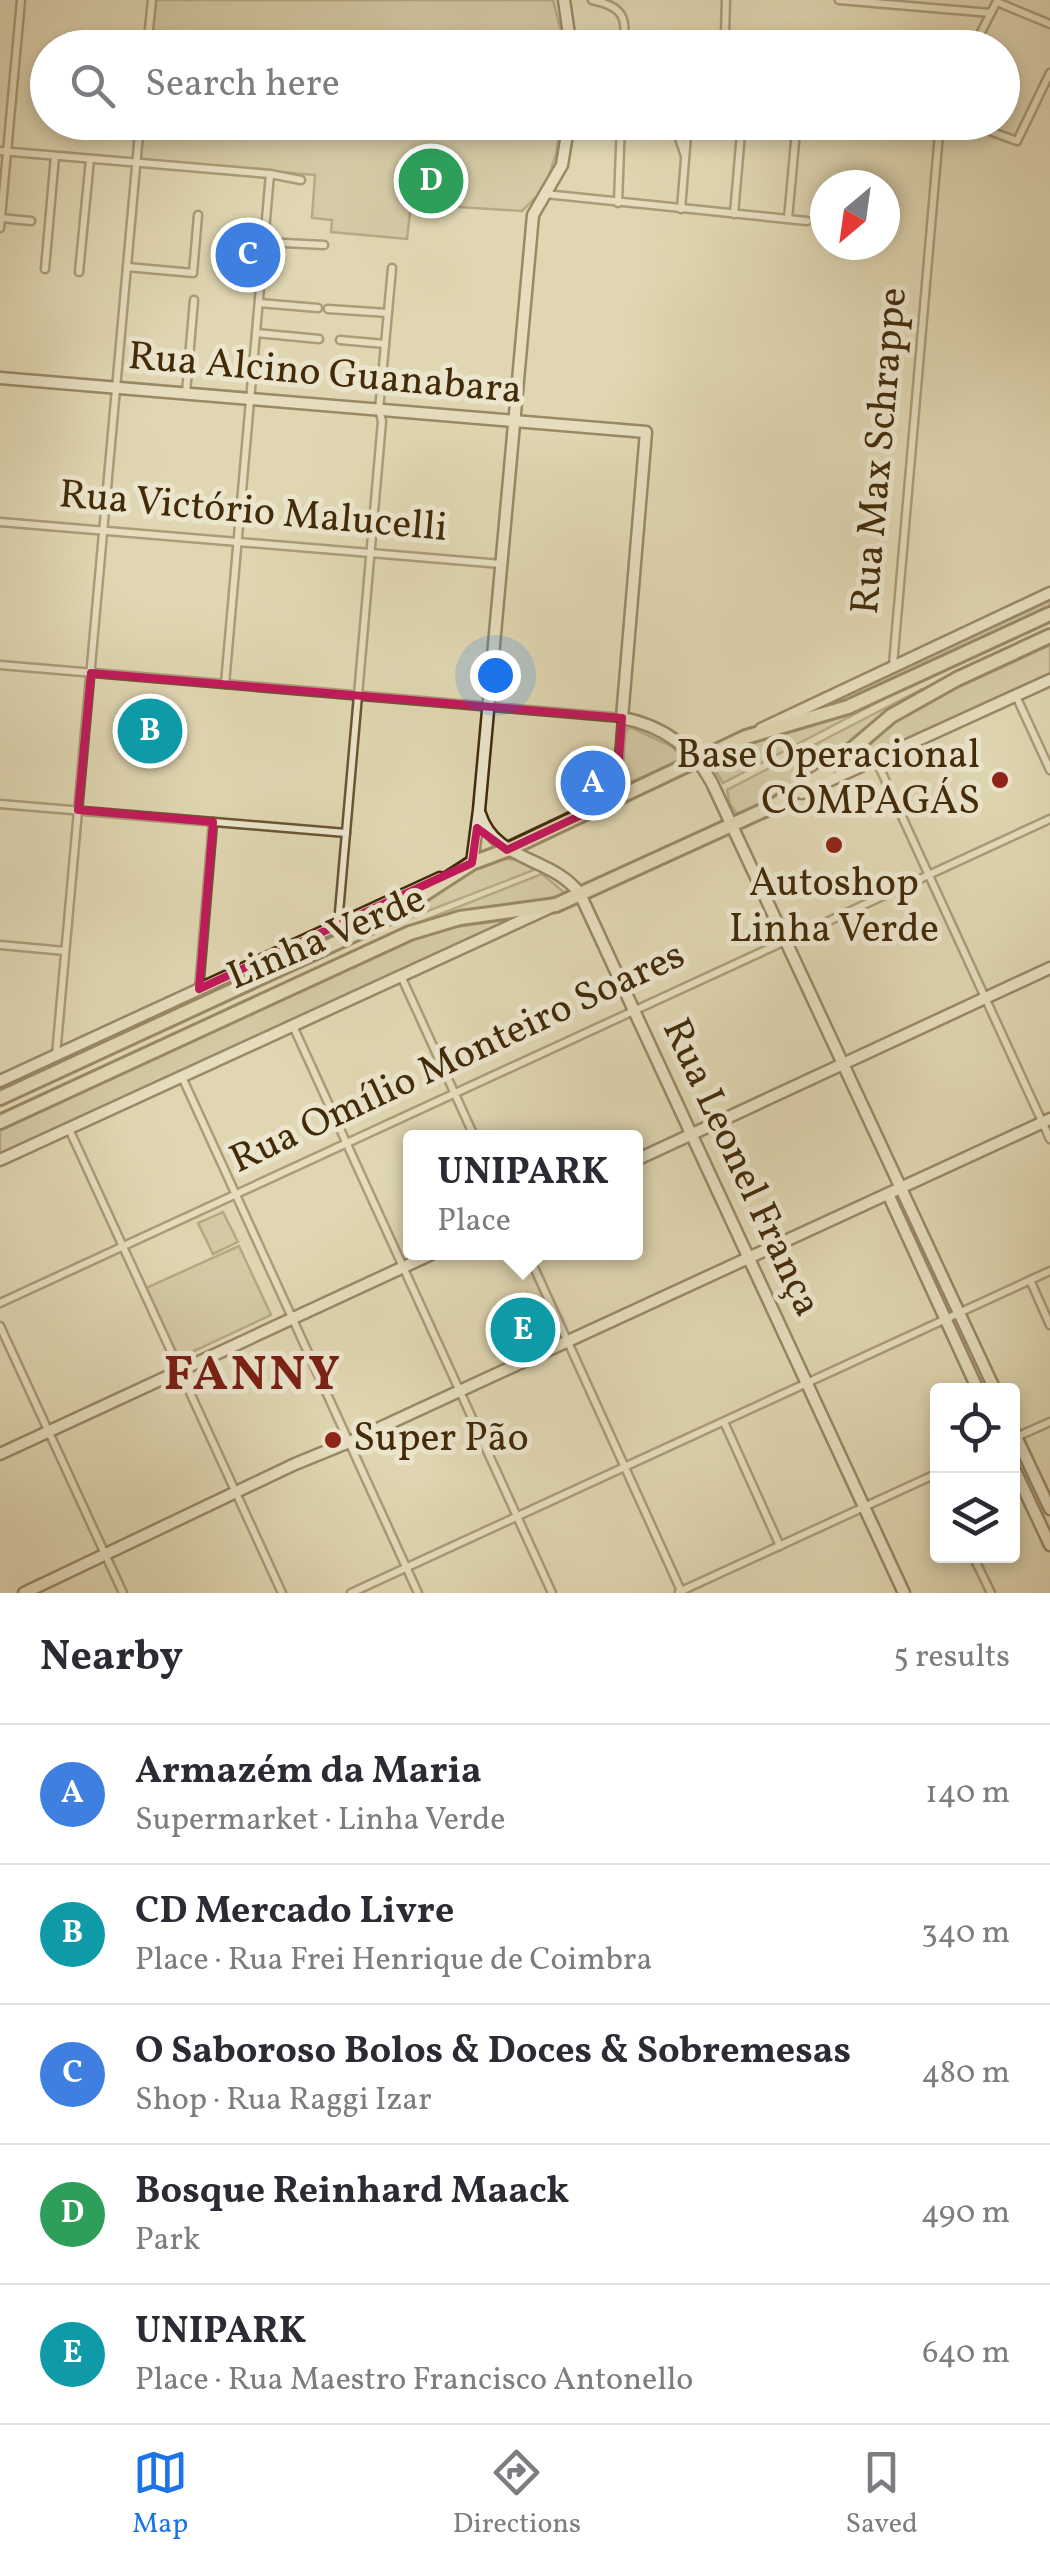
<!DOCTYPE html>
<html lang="en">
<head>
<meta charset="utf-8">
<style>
	:root { --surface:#fff; --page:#f2f2f3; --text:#2b2b33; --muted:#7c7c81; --line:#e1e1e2; --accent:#1a73e8 }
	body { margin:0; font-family:Vollkorn,serif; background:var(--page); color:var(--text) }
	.controls { position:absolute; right:30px; bottom:30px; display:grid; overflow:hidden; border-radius:10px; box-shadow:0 5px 15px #0003 }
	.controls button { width:90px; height:90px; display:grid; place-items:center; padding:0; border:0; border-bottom:2px solid var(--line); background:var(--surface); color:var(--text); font:50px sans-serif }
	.compass { position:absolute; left:810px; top:170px; width:90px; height:90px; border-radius:50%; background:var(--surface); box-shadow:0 5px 15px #0003; rotate:209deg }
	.you { position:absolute; left:495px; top:675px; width:35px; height:35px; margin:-25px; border:8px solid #fff; border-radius:50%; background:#1a73e8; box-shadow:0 0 0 15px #1a73e833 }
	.badge { display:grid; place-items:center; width:65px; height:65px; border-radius:50%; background:var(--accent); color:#fff; font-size:32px; font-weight:700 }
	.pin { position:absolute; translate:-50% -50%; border:5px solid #fff; box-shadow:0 2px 10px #0006 }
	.popup { position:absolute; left:403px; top:1130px; width:240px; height:130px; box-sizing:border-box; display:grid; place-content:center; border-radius:10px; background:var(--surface); filter:drop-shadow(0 2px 8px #0005); font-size:32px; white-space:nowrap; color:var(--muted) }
	.popup b { font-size:38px; color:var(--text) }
	.popup::after { content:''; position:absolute; left:50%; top:100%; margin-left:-20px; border:20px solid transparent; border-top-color:var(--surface) }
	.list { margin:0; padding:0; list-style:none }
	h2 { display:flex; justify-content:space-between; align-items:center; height:130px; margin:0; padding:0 40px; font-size:42px }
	h2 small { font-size:32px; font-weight:400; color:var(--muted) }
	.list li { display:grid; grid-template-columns:65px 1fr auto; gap:30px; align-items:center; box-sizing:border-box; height:140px; padding:0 40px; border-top:2px solid var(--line) }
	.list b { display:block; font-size:38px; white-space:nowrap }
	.list p { margin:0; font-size:32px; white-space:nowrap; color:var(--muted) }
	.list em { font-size:32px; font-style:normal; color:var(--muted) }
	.icon { flex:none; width:55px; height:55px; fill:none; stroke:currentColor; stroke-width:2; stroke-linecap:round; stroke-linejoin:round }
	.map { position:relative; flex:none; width:1050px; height:1593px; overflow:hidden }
	.search { position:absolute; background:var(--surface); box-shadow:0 5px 15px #0003; left:30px; right:30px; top:30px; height:110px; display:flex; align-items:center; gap:25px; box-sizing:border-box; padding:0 35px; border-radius:55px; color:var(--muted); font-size:38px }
	.sheet { height:830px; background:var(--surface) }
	nav { display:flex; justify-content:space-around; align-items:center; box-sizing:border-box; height:140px; border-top:2px solid var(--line); background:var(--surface); font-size:28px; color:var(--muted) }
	nav a { display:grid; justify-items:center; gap:5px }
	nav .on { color:var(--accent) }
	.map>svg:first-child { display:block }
	.green { fill:#c5ba95; stroke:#84724e; stroke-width:2.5 }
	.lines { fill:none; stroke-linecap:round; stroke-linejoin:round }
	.street-casing { stroke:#6a5632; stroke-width:11 }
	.secondary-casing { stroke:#432b08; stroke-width:15 }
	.highway-casing { stroke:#432b08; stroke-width:18 }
	.street { stroke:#ebe5cd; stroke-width:6 }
	.secondary { stroke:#ebe5cd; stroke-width:10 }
	.highway { stroke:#e0d7b2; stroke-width:12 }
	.marked { fill:none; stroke:#c2185b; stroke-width:8; stroke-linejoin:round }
	.poi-dot { fill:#8f2418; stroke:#ebe5cd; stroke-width:4 }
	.labels { text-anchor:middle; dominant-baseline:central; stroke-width:10; stroke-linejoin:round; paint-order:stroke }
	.street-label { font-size:40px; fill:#432b08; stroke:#ebe5cd }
	.poi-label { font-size:40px; fill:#432b08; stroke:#ebe5cd; text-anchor:end }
	.district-label { font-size:50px; font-weight:bold; letter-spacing:2.5px; fill:#7a1f14; stroke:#ebe5cd }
</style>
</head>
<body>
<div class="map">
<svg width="1050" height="1593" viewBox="0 0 1050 1593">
	<rect width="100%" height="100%" fill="#e0d7b2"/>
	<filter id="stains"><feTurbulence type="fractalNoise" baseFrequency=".002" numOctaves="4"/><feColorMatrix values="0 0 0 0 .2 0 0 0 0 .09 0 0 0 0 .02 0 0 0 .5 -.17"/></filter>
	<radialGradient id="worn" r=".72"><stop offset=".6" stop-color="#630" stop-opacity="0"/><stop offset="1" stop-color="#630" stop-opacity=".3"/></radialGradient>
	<g class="green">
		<path d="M156,0h397l12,47h-414z"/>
		<path d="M144,123h417l-5,31 -11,34 -23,23 -111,-7 -4,35 -76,-7 1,-12 -20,-2 3,-43 -174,-14z"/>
		<path d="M1050,601v7l-202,93 -41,13z"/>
		<path d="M1050,645v28l-217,99 41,-37 48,-31z"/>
		<path d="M918,681l-195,102 -13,-21 62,-27 75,-22z"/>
		<path d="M922,689l-50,35 -68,56 -66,35 -8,-11 -3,-14z"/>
		<path d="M630,727l41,19 13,13 -62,27 3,-54z"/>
		<path d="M500,858l18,2 16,10 -140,54 75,-51z"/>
		<path d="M542,874l24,20 -31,9 -138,28z"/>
		<path d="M428,888l-47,28 -381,176v-8z"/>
		<path d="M514,919l-514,238v-30l399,-183 57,-17z"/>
		<path d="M223,1212l15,30 -25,12 -15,-31z"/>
		<path d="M239,1246l32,69 -92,43 -33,-70z"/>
	</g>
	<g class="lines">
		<defs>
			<g id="street">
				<path d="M592,0c33,7 34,17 32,48"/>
				<path d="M726,0l-1,33 4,8 34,7"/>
				<path d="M839,0l152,13"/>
				<path d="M997,2l53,22"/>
				<path d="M147,48l5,-48"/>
				<path d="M973,48l24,-47"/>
				<path d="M965,122l52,19 33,-68"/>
				<path d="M0,151l270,23 31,6"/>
				<path d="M685,156l-6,-18 7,-11"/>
				<path d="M545,194l262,27"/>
				<path d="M618,203l3,-81"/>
				<path d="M681,209l7,-87"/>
				<path d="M734,214l8,-92"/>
				<path d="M1,218l30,3"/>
				<path d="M788,219l8,-88"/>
				<path d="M0,228l21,-228"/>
				<path d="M265,242l59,3"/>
				<path d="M127,267l66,6 5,-58"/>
				<path d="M45,269l10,-113"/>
				<path d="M79,272l11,-113"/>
				<path d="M259,303l59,5"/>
				<path d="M328,309l60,4"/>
				<path d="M256,333l63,6"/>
				<path d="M340,340l45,4"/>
				<path d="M186,393l8,-93"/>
				<path d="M0,522l501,42"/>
				<path d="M0,665l622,53 -6,79"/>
				<path d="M893,665l47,-543"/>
				<path d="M225,684l45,-510"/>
				<path d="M1016,696l34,74"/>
				<path d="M876,760l174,379"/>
				<path d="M0,804l346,29"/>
				<path d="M338,924l44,-503 -3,-11 13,-142"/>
				<path d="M0,945l65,6"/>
				<path d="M401,976l74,162"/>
				<path d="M199,989l14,-167"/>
				<path d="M293,1026l259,567"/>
				<path d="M56,1055l84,-933"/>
				<path d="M182,1077l236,516"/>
				<path d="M69,1129l213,464"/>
				<path d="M527,1252l155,341"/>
				<path d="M1030,1280l20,45"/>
				<path d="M0,1303l1050,-484"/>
				<path d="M0,1326l123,267"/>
				<path d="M724,1422l56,124"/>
				<path d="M1014,1438l36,-16"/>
				<path d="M973,1556l18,37"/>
				<path d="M679,1592l259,-119"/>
				<path d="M351,1593l699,-322"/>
			</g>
			<g id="secondary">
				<path d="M564,0l7,48"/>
				<path d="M0,378l646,54 -24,286c40,7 71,30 90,65l283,607"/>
				<path d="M761,729l289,-136"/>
				<path d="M802,793l248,-113"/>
				<path d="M480,814c15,48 72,42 100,80l324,699"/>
				<path d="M469,865l3,-2 7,-53 54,-595 29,-50 7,-43"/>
				<path d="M0,1081l440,-203"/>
				<path d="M0,1160l549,-252"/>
				<path d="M636,1160l414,-192"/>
				<path d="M888,1194l90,196"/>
				<path d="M1012,1428l38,81"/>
				<path d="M0,1454l436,-202"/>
				<path d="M1012,1464l38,81"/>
				<path d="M24,1593l271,-129 54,-22 701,-323"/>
			</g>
			<g id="highway">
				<path d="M0,1098l381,-176 91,-59 35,-13 239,-113 102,-30 202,-93"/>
				<path d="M0,1122l410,-189 50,-15 96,-13 217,-99 51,-33 67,-57 66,-37 93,-43"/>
			</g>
		</defs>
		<use href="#street" class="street-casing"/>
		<use href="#secondary" class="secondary-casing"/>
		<use href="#highway" class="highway-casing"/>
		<use href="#street" class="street"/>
		<use href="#secondary" class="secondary"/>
		<use href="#highway" class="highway"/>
	</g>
	<path d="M0 0H1050V1593H0ZM91,673l531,45 -6,81 -109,51 -30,-22 -5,35 -273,126 14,-167 -135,-12z" fill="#e0d7b2" fill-opacity=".55" fill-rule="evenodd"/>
	<path class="marked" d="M91,673l531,45 -6,81 -109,51 -30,-22 -5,35 -273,126 14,-167 -135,-12z"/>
	<g class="poi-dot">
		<circle cx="1000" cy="780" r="10"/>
		<circle cx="834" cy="845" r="10"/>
		<circle cx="333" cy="1440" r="10"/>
	</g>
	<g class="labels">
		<g class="street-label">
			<text transform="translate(325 375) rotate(5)">Rua Alcino Guanabara</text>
			<text transform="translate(881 451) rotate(-85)">Rua Max Schrappe</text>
			<text transform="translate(253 513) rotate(5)">Rua Victório Malucelli</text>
			<text transform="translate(327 939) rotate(-23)">Linha Verde</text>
			<text transform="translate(458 1059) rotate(-25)">Rua Omílio Monteiro Soares</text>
			<text transform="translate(740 1168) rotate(65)">Rua Leonel França</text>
		</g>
		<g class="poi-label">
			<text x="980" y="757">Base Operacional<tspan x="980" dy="46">COMPAGÁS</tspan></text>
			<text x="834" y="885" text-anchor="middle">Autoshop<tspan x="834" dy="46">Linha Verde</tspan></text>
			<text x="353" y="1440" text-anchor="start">Super Pão</text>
		</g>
		<g class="district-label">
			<text x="253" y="1376">FANNY</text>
		</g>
	</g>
	<rect width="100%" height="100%" filter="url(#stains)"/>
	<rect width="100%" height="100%" fill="url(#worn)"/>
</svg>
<div class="controls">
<button><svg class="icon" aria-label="locate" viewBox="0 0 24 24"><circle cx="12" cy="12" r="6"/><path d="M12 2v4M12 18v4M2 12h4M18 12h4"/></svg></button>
<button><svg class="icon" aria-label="layers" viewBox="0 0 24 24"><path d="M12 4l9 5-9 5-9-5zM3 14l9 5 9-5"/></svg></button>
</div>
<svg class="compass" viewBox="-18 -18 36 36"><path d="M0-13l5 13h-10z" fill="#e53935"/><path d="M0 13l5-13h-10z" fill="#7c7c81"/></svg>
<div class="you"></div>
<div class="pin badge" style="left:593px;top:783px;background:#3f7fe0">A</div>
<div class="pin badge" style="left:150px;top:731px;background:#0f9aa8">B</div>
<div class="pin badge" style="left:248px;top:255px;background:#3f7fe0">C</div>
<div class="pin badge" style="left:431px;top:181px;background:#2e9e5b">D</div>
<div class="pin badge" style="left:523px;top:1330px;background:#0f9aa8">E</div>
<div class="popup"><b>UNIPARK</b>Place</div>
<div class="search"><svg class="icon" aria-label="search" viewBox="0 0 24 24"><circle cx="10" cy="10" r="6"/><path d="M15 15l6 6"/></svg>Search here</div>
</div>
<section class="sheet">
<h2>Nearby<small>5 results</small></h2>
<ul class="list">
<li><span class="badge" style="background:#3f7fe0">A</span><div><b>Armazém da Maria</b><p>Supermarket · Linha Verde</p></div><em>140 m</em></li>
<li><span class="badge" style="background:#0f9aa8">B</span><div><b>CD Mercado Livre</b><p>Place · Rua Frei Henrique de Coimbra</p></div><em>340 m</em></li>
<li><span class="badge" style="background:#3f7fe0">C</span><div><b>O Saboroso Bolos &amp; Doces &amp; Sobremesas</b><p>Shop · Rua Raggi Izar</p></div><em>480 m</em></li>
<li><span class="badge" style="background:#2e9e5b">D</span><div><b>Bosque Reinhard Maack</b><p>Park</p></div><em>490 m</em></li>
<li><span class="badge" style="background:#0f9aa8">E</span><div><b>UNIPARK</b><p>Place · Rua Maestro Francisco Antonello</p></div><em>640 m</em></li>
</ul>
</section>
<nav>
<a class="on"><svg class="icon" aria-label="map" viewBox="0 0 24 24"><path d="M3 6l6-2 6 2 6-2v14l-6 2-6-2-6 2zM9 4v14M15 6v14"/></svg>Map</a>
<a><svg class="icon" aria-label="directions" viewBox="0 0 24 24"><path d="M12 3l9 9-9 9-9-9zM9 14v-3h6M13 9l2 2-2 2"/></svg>Directions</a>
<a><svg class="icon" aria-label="saved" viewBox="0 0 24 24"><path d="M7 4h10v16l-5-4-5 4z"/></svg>Saved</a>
</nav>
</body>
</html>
